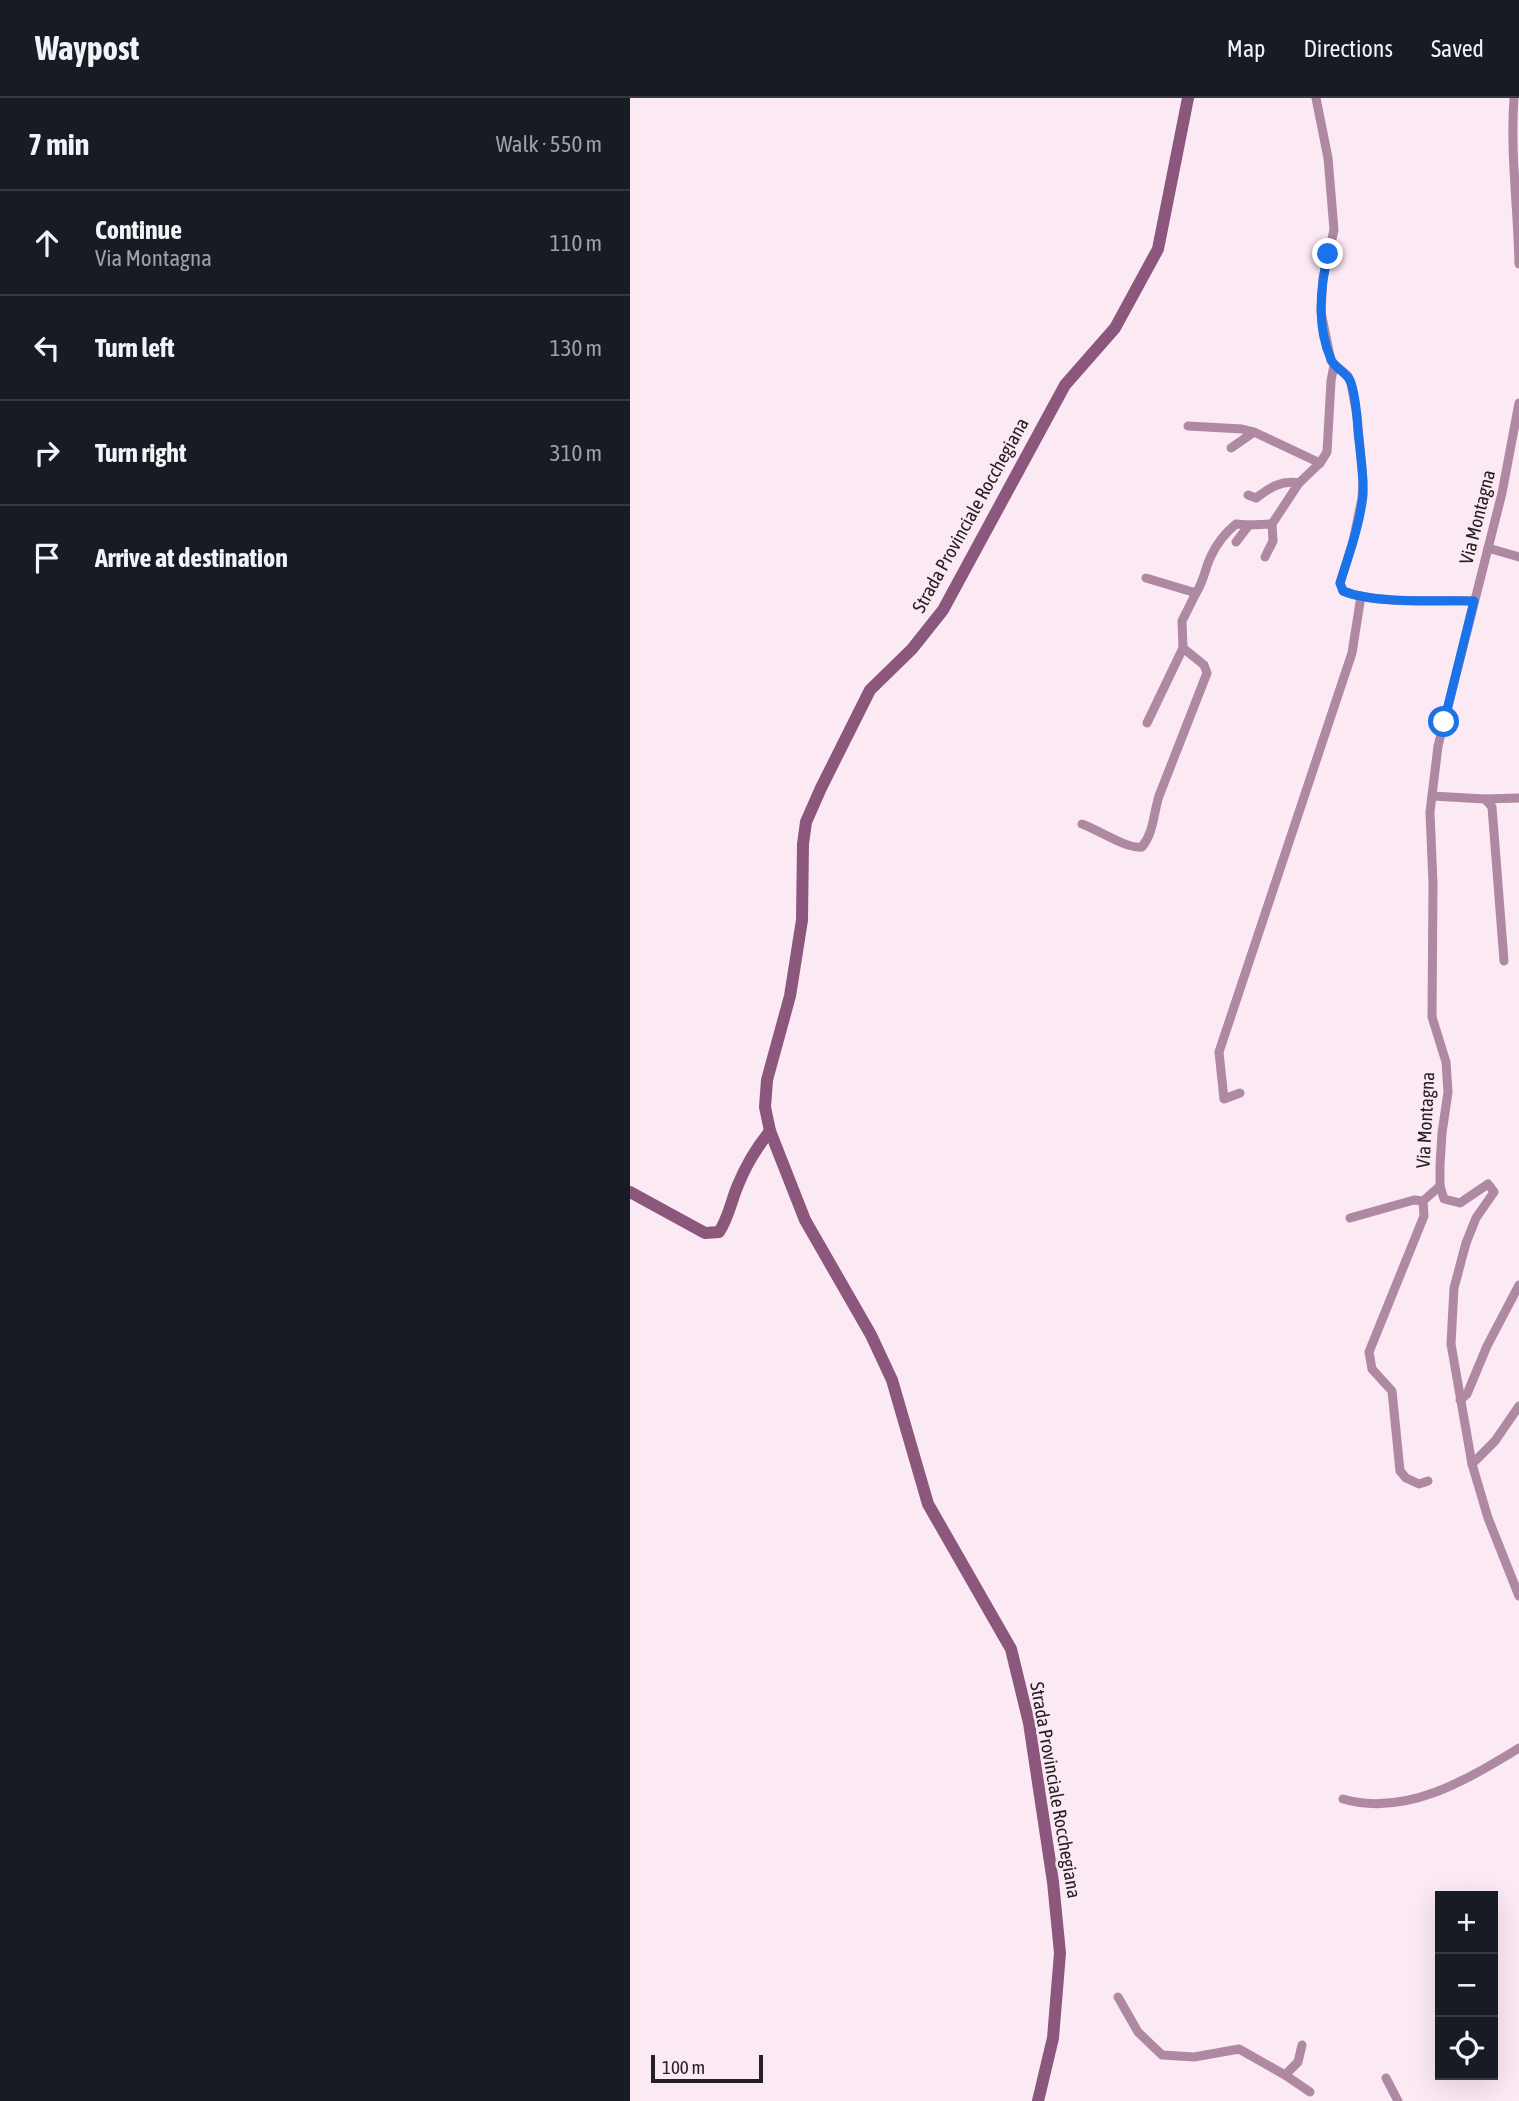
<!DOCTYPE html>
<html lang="en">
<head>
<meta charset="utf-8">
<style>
	:root { --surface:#171b24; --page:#242831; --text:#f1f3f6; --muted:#9ea1a6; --line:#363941 }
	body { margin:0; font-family:"Asap Condensed",sans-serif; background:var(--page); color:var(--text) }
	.controls { position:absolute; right:21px; bottom:21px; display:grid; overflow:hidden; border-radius:0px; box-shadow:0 7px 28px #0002 }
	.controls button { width:63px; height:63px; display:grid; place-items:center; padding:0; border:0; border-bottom:2px solid var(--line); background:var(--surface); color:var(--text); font:35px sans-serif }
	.scale { position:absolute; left:21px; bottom:18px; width:112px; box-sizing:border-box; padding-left:7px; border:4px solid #262024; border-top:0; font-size:19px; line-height:24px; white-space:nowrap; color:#262024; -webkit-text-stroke:5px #fbe9f4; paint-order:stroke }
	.stop { position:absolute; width:21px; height:21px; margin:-16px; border:5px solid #1a73e8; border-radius:50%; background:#fff }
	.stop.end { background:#1a73e8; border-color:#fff; box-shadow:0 2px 7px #0008 }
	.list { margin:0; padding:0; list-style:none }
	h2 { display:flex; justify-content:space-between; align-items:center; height:91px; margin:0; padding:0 28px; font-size:30px }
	h2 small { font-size:23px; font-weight:400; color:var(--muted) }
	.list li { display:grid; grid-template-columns:46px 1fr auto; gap:21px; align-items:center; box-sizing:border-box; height:105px; padding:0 28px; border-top:2px solid var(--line) }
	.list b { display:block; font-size:26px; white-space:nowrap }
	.list p { margin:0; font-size:23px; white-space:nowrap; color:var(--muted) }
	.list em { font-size:23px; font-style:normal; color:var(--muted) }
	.icon { flex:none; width:38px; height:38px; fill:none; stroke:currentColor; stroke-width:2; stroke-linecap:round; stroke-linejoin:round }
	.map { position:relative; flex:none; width:889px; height:2003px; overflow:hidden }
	header { display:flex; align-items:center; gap:42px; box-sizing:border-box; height:98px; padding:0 35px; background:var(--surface); border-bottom:2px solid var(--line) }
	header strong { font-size:33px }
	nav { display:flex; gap:38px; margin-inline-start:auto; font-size:24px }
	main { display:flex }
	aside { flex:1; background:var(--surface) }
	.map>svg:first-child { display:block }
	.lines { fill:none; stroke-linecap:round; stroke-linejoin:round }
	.street { stroke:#ae89a1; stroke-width:9 }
	.secondary { stroke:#8c577c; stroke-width:12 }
	.route { stroke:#1a73e8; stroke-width:9 }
	.labels { text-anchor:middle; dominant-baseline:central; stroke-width:5; stroke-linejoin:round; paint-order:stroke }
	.street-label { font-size:19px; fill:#262024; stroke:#fbe9f4 }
</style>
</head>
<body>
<header>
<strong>Waypost</strong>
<nav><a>Map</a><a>Directions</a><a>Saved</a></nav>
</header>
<main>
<aside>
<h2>7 min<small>Walk · 550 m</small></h2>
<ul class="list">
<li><svg class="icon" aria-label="ahead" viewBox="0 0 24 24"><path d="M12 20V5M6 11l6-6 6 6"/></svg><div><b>Continue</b><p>Via Montagna</p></div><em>110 m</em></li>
<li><svg class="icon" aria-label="left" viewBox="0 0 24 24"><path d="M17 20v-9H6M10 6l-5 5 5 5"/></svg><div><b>Turn left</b></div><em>130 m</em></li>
<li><svg class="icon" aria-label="right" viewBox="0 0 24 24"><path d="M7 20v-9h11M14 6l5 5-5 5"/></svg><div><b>Turn right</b></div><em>310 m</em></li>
<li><svg class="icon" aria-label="arrive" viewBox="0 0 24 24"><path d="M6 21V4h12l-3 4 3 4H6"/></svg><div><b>Arrive at destination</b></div></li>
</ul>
</aside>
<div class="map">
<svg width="889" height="2003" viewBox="0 0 889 2003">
	<rect width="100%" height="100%" fill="#fbe9f4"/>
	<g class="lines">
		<g class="street">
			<path d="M686,0l12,60 6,72 -11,48 -2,34 10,49 17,15 3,7 6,33 6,65 -1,17 -9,44 -13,41 3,8c34,14 93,9 131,10"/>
			<path d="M884,0c-4,55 4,111 5,166"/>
			<path d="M889,305l-17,90 -64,253 -8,66 3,72 -1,133 14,45 2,30 -6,41 -2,32v21l4,13 16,4 28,-19 6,8 -18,26 -10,25 -12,45 -3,56 21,120 16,54 31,78"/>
			<path d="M558,328l54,3 12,3"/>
			<path d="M601,350l23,-16 66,31"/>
			<path d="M618,397l8,3c15,-11 25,-18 43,-15"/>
			<path d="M606,444l13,-17 23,-1"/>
			<path d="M858,450l31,9"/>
			<path d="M635,459l8,-16 -1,-17 27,-41 21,-20 7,-11 4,-71 3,-16"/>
			<path d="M516,480l50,15c8,-12 9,-25 15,-37 6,-13 14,-23 25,-32l13,1"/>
			<path d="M517,625l36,-75"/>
			<path d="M802,698l53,3 7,8 12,154"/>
			<path d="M855,701l34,-1"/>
			<path d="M452,726c17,6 44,25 60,23 12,-15 11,-32 17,-51l48,-123 -3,-8 -21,-17 -1,-27 14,-28"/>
			<path d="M610,995l-16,6 -5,-47 133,-399 9,-57"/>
			<path d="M720,1120l64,-18 9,1"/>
			<path d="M830,1302l7,-6 20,-48 32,-61"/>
			<path d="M842,1366l23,-23 24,-35"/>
			<path d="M798,1383l-9,3 -13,-6 -6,-7 -8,-80 -20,-22 -3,-17 55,-136 -1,-15 17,-15"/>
			<path d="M713,1701c62,18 125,-19 176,-51"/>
			<path d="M488,1899l20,35 24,23 32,2 45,-8 46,26 25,17"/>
			<path d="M655,1977l13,-13 4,-17"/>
			<path d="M756,1980l12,23"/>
		</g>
		<g class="secondary">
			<path d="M0,1094l75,41 14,-1c10,-15 12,-31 19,-47 8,-20 19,-38 32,-54"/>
			<path d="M408,2003l15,-63 7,-85 -7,-71 -24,-159 -18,-74 -83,-145 -36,-124 -21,-45 -66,-115 -35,-89 -5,-24 2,-27 23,-84 12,-76 1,-76 3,-22 15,-34 49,-98 42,-41 31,-39 122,-225 50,-57 43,-79 30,-151"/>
		</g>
	</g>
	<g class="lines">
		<path class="route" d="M698,156c-8,34 -12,72 3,105 4,11 17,13 20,24 5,15 6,32 7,48 2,21 6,43 5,64 -3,29 -14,59 -23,88l3,8c32,13 94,9 131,10l-30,121"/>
	</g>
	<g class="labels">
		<g class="street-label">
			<text transform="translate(340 417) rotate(-61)">Strada Provinciale Rocchegiana</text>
			<text transform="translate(847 419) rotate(-76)">Via Montagna</text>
			<text transform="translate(795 1022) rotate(-87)">Via Montagna</text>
			<text transform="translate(426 1692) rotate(80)">Strada Provinciale Rocchegiana</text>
		</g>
	</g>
</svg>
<div class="controls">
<button>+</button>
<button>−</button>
<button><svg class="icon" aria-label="locate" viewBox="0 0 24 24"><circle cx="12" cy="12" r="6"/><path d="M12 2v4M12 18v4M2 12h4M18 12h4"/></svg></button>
</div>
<div class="scale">100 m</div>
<div class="stop" style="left:814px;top:624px"></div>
<div class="stop end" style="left:698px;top:156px"></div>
</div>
</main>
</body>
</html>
